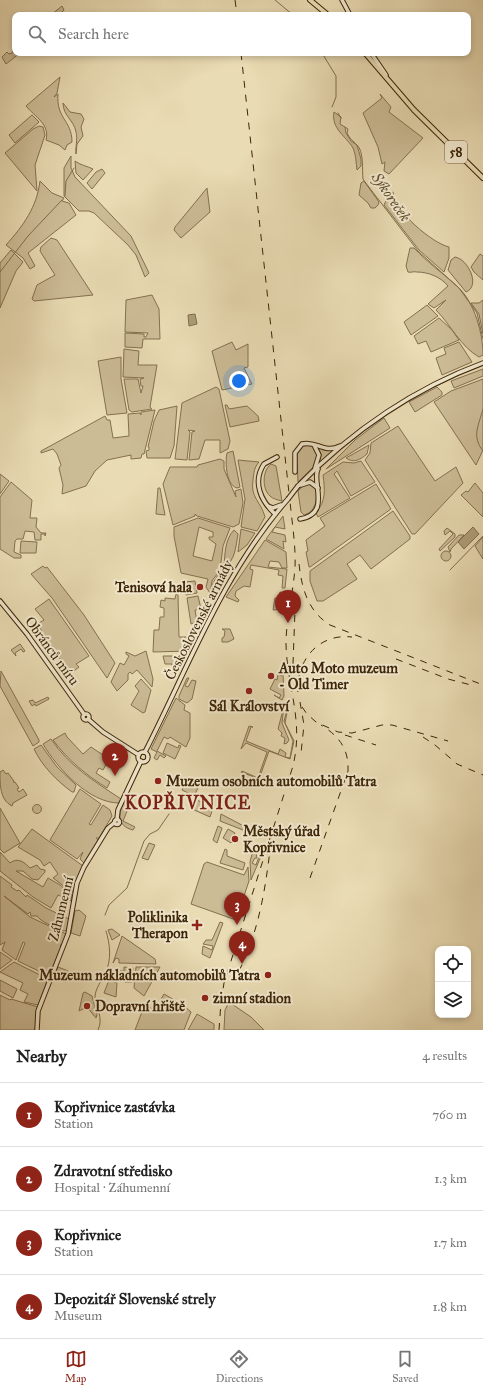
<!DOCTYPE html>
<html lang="en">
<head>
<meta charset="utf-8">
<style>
	:root { --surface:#fff; --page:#f6f6f6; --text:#222; --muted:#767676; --line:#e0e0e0; --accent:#8f2418 }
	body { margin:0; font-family:"IM FELL Great Primer",serif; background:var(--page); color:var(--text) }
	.controls { position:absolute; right:12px; bottom:12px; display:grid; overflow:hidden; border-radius:8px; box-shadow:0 2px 6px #0003 }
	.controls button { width:36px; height:36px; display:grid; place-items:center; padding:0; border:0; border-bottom:1px solid var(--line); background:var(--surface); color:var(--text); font:20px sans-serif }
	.you { position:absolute; left:239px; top:381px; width:14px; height:14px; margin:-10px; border:3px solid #fff; border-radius:50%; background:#1a73e8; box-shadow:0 0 0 6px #1a73e833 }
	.badge { display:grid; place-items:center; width:26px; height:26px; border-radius:50%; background:var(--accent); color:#fff; font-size:13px; font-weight:700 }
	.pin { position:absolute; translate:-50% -33px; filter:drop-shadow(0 1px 2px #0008) }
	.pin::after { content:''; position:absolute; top:21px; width:14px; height:12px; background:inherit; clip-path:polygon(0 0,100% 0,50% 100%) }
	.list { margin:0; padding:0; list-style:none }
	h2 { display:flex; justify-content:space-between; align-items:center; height:52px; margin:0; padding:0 16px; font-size:17px }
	h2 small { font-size:13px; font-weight:400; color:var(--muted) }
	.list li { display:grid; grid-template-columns:26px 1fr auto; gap:12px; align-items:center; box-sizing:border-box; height:64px; padding:0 16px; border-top:1px solid var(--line) }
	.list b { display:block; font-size:15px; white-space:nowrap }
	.list p { margin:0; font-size:13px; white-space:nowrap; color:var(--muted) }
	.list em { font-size:13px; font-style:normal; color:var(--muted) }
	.icon { flex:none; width:22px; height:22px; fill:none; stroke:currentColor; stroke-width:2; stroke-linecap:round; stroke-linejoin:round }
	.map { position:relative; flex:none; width:483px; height:1030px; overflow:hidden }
	.search { position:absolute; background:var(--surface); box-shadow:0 2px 6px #0003; left:12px; right:12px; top:12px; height:44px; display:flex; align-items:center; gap:10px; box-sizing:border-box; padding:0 14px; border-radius:8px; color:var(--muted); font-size:15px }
	.sheet { height:308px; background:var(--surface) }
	nav { display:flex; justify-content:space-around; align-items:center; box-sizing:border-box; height:56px; border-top:1px solid var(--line); background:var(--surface); font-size:11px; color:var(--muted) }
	nav a { display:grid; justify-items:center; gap:2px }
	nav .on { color:var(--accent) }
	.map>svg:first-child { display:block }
	.green { fill:#ccbc96; stroke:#84704f; fill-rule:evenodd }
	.water { fill:#ae9d79; stroke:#806d4c }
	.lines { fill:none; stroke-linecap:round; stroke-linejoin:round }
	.stream { stroke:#806d4c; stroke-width:1 }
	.secondary-casing { stroke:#3c2508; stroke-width:5.5 }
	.primary-casing { stroke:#3c2508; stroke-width:6 }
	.secondary { stroke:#f1e8ce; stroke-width:3.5 }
	.primary { stroke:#e9dbb3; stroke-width:4 }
	.rail { stroke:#3c2508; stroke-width:1; stroke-dasharray:7 7; stroke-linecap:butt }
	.secondary-bridge-casing { stroke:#3c2508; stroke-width:5.5; stroke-linecap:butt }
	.secondary-bridge { stroke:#f1e8ce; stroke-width:3.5 }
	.poi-dot { fill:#8f2418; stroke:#f1e8ce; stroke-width:1.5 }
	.labels { text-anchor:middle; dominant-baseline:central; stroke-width:4; stroke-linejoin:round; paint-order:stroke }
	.shield { fill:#f1e8ce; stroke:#726043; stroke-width:1 }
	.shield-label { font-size:13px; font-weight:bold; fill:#3c2508 }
	.poi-label { font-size:14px; font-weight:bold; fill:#3c2508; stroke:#f1e8ce; text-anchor:start }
	.street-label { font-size:14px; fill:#3c2508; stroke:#f1e8ce }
	.water-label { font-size:15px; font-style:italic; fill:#5e492a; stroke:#f1e8ce }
	.district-label { font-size:18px; font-weight:bold; letter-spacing:1px; fill:#7a1f14; stroke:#f1e8ce }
</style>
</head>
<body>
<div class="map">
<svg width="483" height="1030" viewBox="0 0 483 1030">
	<rect width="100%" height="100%" fill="#e9dbb3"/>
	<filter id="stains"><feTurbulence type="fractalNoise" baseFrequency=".005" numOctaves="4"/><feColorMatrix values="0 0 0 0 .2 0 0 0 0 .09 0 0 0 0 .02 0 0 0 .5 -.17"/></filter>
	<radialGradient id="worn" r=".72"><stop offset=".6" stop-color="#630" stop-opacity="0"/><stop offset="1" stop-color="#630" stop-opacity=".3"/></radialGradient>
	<g class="green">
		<path d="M62,6l2,4 -3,3 1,2h-11z"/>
		<path d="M15,45v8h5l-14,11 -4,-7 5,-5 2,2 3,-1z"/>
		<path d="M60,77l-3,16 -3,4 4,-3c-2,25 14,26 14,48l-5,3 -2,5 -6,-5 -13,-5c4,-16 -11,-23 -20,-34z"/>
		<path d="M380,94l11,13 -2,5 34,26 -34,36 -5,-3 1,-9 -3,2 -4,-17 -15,-34 19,-15z"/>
		<path d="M63,103l7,9 11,2 3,5 -3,8 2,9 -6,8 -1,10c-1,-6 2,-15 0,-22 -2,-12 -13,-16 -13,-29z"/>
		<path d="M334,112l7,5 -1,7 5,3 1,6 5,8 6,4 4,14v7l-4,4c-1,-7 -1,-16 -4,-22 -7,-12 -22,-19 -19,-36z"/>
		<path d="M32,115l7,7 -24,21 -6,-8z"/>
		<path d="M39,126l4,1 2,8 -10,30 2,26 -32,-38 28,-24z"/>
		<path d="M71,156v12l4,9 56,59 18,37 -4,4 -9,-22 -8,-10 -34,-32 -5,-2h-10l-15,-15v-28z"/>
		<path d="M75,161c5,4 12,5 18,8l-10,11 -7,-7z"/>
		<path d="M102,169l3,4 -13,16 -5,-6 9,-11z"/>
		<path d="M40,181l12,12 12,5 -2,3 7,2 7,12 -48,38 7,13 -5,3 -7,-11 -17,-13c17,-19 31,-38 34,-64z"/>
		<path d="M364,181l15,21 -1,3 -3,3h-4l-3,-5 -9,-8 2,-12z"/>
		<path d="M207,188l3,24 -29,26 -7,-8 1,-3z"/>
		<path d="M393,192c1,19 39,51 56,55v11l-5,14 -25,-22 -35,-45 5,-11z"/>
		<path d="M51,238l6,2 36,55 -59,6 -2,-2 5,-14 18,-10 -15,-24 1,-4z"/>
		<path d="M410,248h4c14,15 30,26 44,39 17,16 25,47 25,68l-4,2c-19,-11 -28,-32 -43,-47l10,-10 -12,8 -6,-4 20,-18c-7,-9 -20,-14 -31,-14 -4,-1 -6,1 -9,0l-2,-6z"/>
		<path d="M11,250l12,12 -7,9 -16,37v-45z"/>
		<path d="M480,254l3,2v24l-9,-8 -3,-5z"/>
		<path d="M455,257c13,2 26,29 11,35l-18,-22 3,-10z"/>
		<path d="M152,295l7,14 1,30h-17l-1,9 -17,-1v-14l19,1v3h2l2,-4 -23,-1 1,-32z"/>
		<path d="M483,300v34l-4,-20 -8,-11h8z"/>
		<path d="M427,305l11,11 -27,19 -7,-13z"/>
		<path d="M439,318l13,12 7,10 -28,12 -5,-11 -8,3 -4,-8z"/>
		<path d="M232,342l4,8 12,-6v23l-4,1 8,16 -30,6 -10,-39z"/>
		<path d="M459,342l13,20 -30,13 -6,-17 10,-4 -2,-6z"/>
		<path d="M124,349l15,2 -1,14h19l-7,42 2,2 -20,3 -3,-2 -5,-31h14l3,14 2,-7h-2l-1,-7 4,-1 -21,-1z"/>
		<path d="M121,357v22l6,34 -20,2 -9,-54z"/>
		<path d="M483,369v7l-29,12 -3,-7z"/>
		<path d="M483,379v71l-7,15 -42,-63 17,-11z"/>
		<path d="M216,387l3,2 11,52 -2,8 -8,4v-13h-15l-6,19 -10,1 3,-28 3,-1 -7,-1 2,2 -3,28 -12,-1 7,-56z"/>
		<path d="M437,387l5,5v3l-27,17 -6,-10z"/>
		<path d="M225,405h2l2,4 18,-3 11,10 1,5 -29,6z"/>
		<path d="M177,406l-3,40 -4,12h-23l-1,-7 3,-1v-3h-1l6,-26 5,-11z"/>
		<path d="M155,410l-11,44h-2l-1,4 -10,1v-4l-24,5 -12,11 -9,15 -24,8 1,-9 -4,-17 2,-3 -4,-11 -4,-5 -12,4v-2l64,-35 2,4h3l3,18 16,-2 -1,-22 12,-1 1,2v-3z"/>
		<path d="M384,418l6,10 -64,41 29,-29z"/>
		<path d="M398,426l37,55 21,-14 7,16 -48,51h-3l-47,-74 5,-7 1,-10z"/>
		<path d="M307,445l6,1 5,9 -3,10 -17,17 -1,-29 6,-7z"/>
		<path d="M369,445l-2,9c-6,5 -13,10 -21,4z"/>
		<path d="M318,447l9,3 7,-1 -14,13 1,-8z"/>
		<path d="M233,451l7,36 -3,1c-11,-3 -12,-26 -10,-35z"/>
		<path d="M220,459l4,2v8l12,28 -1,-6 6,-2 2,14 -4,21 -6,3 -36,-11 -2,-2v2l-22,9 -10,-41 7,-17h27l1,-2z"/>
		<path d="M238,460l21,2c-5,6 -5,10 -6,18 -3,18 8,21 12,37l-8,14 -16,-4 4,-28z"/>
		<path d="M361,461l14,21 -24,14 -14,-25 -3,3 16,24 -32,19 -2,-4c10,-13 9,-22 7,-38l20,-13 11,1z"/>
		<path d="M271,464l5,2 6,35c-4,-1 -9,-2 -12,-5 -8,-7 -8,-25 1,-32z"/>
		<path d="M0,474l9,7 -9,13z"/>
		<path d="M11,482l21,18 -2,18h7l-1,9 5,6h5l-1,3v-2h-4v6h-6l-1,-8 -9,-1 -2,8h-6l-2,2 -1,11 7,3v3h-7l-14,-9v-52z"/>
		<path d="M475,483l8,10v24l-22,-22 5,-4 2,1z"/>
		<path d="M309,484l8,5c0,10 -1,23 -13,26l-3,-3 -3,-21 6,-6z"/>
		<path d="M376,484l15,25 -81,58h-1l-3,-15 2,-1 -2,-11 19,-14 -5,-8z"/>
		<path d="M158,488h2l5,27 -9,-1z"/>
		<path d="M393,511l17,25v3l-39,30 -11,-14 -13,9 10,15 -34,22h-6l-7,-20v-10z"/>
		<path d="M283,516l2,13 -10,-2 -3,5 13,3 1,7 -3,-1 1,8 -18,-10z"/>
		<path d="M198,518l32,10 -7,18 -3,24 -8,11 -2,12 -4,-6 2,-8 -27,-6 -7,-37v-9zM199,527l14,5v5h-4v2l7,5 -4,17 -19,-5z"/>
		<path d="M447,528l8,6v3l-15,14 -1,-2 14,-15 -3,-3 -5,4 -1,-4z"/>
		<path d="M241,529l14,4 -8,12 -9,7z"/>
		<path d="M234,530l4,4c-2,11 -3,29 -14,32 1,-12 1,-27 10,-36z"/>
		<path d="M459,535h5l-13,14 -1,3 -2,-5z"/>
		<path d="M483,537v22l-8,-13z"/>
		<path d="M265,540l21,12 1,16h-5l-3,-6 -9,-1 -2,6 19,2 -2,19h-3l1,-12 -5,-1 1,-5 -28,-5 -1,4 3,1 -3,17 -6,-1 -8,5 -1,5 4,4 -1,2 -12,-5z"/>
		<path d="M21,541l16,1 -1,11h-16z"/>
		<circle cx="446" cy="556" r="5"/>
		<path d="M43,566l2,2 2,-1 37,48 31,48 -8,15 -55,-80 -21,-24z"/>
		<path d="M218,575l6,3 -8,16 -4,-3 1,-8z"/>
		<path d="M195,581l2,12 -11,2 -2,-13z"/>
		<path d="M280,592l4,1 -3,16 -8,1 2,-12 3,1z"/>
		<path d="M176,594l2,1 1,42h9l2,14 -37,1 1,-22h5l1,-13h4v-9l-4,-1 1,-7 4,1v-3l10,1z"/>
		<path d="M198,596l3,13 -6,1 2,12 -6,2 -4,-26z"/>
		<path d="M49,599l40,57 -13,8 3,3 -9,7 -33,-50 7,-4 -9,-11z"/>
		<path d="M222,629h8l4,10 -6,3h-6v-4l2,-1 1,-6z"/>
		<path d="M20,644l5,7 -2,1 -2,-3 -6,4 1,3 -5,-6z"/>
		<path d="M146,651l7,28 -1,8 -15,-17 -5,4 -2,-2 -2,2v6l-11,11 -6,-9 9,-19 4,2 5,-9 -3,-2v-2l9,4z"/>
		<path d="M163,656h14v13h-5v-5h-7z"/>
		<path d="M1,671l38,69v2l-6,4 -33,-60z"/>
		<path d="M278,674l4,2 1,-2 1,22 -2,4 -8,-5 5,3 2,-3 -11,-6 5,-10 2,1z"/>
		<path d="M187,678h2l-4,8 3,1 4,-7 4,1 -4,18 -5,4 -8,-4v-3z"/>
		<path d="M141,679l10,11 -6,22 -2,1 -12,-8 8,-14 -4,-5z"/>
		<path d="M48,697l1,2 -13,7 -1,-2 -3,2 -3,-5 4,-1 2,3z"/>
		<path d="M176,698l9,7 -1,5 6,3v25l-4,9 -16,-10 -2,2 -4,-2 -7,14 9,5 -2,2 -4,-3 -3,5 -3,-2 3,-6 -6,-3z"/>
		<path d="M284,706l-2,17 7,17 -2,3 -3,1 1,-6 -4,-2 1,-3 -4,-4z"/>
		<path d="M288,707l-3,16 9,18 -4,18 -21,-8 -10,28 -18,-7 1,-1 16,7 9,-26 -21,-9 -5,6 8,-23 4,1h-2l-5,14 32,13 2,-5 6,4 -1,4 5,1 3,-17 -9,-20z"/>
		<path d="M65,733l2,4 16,17 8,-7 18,12 -6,11 -4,-2 -3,5 14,9 -3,6c-21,-13 -39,-28 -54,-48z"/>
		<path d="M51,739c18,27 43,42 70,60l-2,4c-30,0 -62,-35 -76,-59z"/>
		<path d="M167,743l11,5 1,-3 2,1 -6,13 -12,-6z"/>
		<path d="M41,745l16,22 19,18 -2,7h-2c-15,-11 -30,-26 -38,-43z"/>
		<path d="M3,770l3,4 2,-1 6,8 -1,1h2l4,6 -2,1 2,3 4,-3 4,6 -14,8 -1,3c-12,-6 -12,-21 -12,-34z"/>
		<path d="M186,782l12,6 -4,8 -12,-6z"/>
		<path d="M80,789l21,15 -12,20 2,1 12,-20 7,5 2,6 -13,22h-3l2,2 -14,23 -4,-4 3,-7 -6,7 -27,-19z"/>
		<path d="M197,800l16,8 -3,9 -18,-8z"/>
		<path d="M124,801l6,3 -7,17 12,6 -2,3c-16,-4 -15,-16 -9,-29z"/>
		<circle cx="37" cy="809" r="4.5"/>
		<path d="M0,808l20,35 -16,10 -4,-4z"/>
		<path d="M221,814l36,19 -2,4 -9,-5 -1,2 -2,-4 -23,-9z"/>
		<path d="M218,826l4,2 -5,15 -4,-3z"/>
		<path d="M32,829l51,37 -10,22v5l-20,-15 5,-4 -8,-12 -6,4 -4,-6 -22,-13z"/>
		<path d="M228,829l7,4 -4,10 -8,-5z"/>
		<path d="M149,843l6,2 -7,15 -6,-2z"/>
		<path d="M262,848l2,1 -13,31 -1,-18 2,-8 4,-1 1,5h-2l-3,5 4,2z"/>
		<path d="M225,849l2,1v6l18,7 -2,7 -23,-7z"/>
		<path d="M0,852l10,11c8,-6 14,-1 20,5l7,-3 3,4 5,1v2l-7,8 -6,-1 -9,-8h-7l27,16 5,-9 12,7 12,10 -1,6 -13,-6 -7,13 -18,-11 -33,-26z"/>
		<path d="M207,862l37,13 4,-8 1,14 -13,39 -45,-16 13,-40z"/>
		<path d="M0,876l12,9 -1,2 6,4 2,-1 7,7 1,-2 19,13 23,11 -2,11 -3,1 -5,-2v-2c-5,1 -19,-6 -22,-11h-6l-1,-4 -2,2 -24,-18 26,21 36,17 -4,11h-2l1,2 -12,29 -31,-15 7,-18 -2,-1 -7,18 -14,-10 3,-8 -5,3z"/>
		<path d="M79,910l7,6 -6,20 -9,-3 4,-22z"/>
		<path d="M220,922l3,1 -13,35 -8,-4 1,-8 9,4 1,-4 -10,-2 3,-4h6z"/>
		<path d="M112,929l8,6 -8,5 -4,-10z"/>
		<path d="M122,936l33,23 1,5 -37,-1v-4l-3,-1 -3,5z"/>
		<path d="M0,952l12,8 -12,9z"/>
		<path d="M14,962l34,17 -10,26 -14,-3 4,-8 -8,-4 3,-7 -23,-11z"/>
		<path d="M58,967l10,4 -2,11 -13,-4z"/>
		<path d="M124,967l9,1 -1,14h-7v-6l-12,-1v-4h11z"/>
		<path d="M136,967h24l-16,29 -10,-8z"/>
		<path d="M0,980l17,9 -4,9 -13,-7z"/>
		<path d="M109,980l8,3 -1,14 -12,-4z"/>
		<path d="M85,992l7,4 5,19 -1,3 -9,-11 -8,4 4,-18z"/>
		<path d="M164,994l19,11 8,7 -7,18h-49l10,-26 9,6 4,-5 5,3 3,-5 -5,-4z"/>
		<path d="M0,995l10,5 1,-1 27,8 -2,23h-36z"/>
		<path d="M229,1002l22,15 13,13h-40l1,-20z"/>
		<path d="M197,1014l17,10v6h-26z"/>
	</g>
	<g class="water">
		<path d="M195,314l2,10 -8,2 -1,-11z"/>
		<path d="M473,527l6,7 -15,15 -6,-7z"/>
	</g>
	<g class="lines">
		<g class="stream">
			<path d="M275,0l18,15"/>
			<path d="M322,53l14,23v21l-4,10"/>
			<path d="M338,113l3,5"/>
			<path d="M345,127l3,2 -1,4c3,6 6,8 10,12 7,6 5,25 6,34l2,3 53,69 41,37 18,25 6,26"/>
			<path d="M65,196l1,-15 8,-13"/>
			<path d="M0,272l28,-36 34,-36"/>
			<path d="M483,409c-4,16 -12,27 0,42"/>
			<path d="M450,570l33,-34"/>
			<path d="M105,915l4,-10 18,-17 17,-47 6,-7 8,-4 11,-16"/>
			<path d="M98,1030c6,-12 -2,-21 -3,-33 0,-8 7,-17 10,-23 7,-14 5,-30 1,-43"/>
		</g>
		<defs>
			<g id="secondary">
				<path d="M342,0l8,15"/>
				<path d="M371,53l15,22"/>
				<path d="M314,445l5,10 -4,13"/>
				<path d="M295,472v-19l7,-9c14,-4 22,10 38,2"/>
				<path d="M301,485l9,-3 8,6"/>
				<path d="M298,486c52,-53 115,-97 185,-123"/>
				<path d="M268,506l5,2 8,-3"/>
				<path d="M275,514c-14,-13 -23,-32 -11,-50l13,-7"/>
				<path d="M300,519c32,-5 11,-38 18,-50"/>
				<path d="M0,601l27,33 57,80"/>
				<circle cx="86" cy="717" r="3"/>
				<path d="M88,719l15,13 36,23"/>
				<path d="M145,752c44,-86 78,-179 143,-253"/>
				<circle cx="143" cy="757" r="5"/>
				<path d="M117,819l1,-9 23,-49"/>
				<circle cx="117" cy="822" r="2.5"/>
				<path d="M37,1030l1,-19 30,-77 9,-51 7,-16 24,-39 6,-5"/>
			</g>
			<g id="primary">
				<path d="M310,0l18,15"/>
				<path d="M365,53l49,57 69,68"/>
			</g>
		</defs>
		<use href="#secondary" class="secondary-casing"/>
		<use href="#primary" class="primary-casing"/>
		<use href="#secondary" class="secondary"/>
		<use href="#primary" class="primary"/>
		<g class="rail">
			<path d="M235,0l2,15"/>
			<path d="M241,53l48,440"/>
			<path d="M299,564c3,26 9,47 31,61l153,60"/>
			<path d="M396,659l52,20 23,6"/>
			<path d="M293,664l2,-54"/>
			<path d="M298,692c-2,-32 21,-59 54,-55"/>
			<path d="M300,702l4,23 -3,28"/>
			<path d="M302,707l5,7 9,8 22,10 14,1 30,-8h10l56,16"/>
			<path d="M345,735l31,10"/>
			<path d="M423,737l12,8 22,19 26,11"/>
			<path d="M310,878l38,-107c1,-22 -9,-35 -27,-46"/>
			<path d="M239,971c19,-38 26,-79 31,-121"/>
			<path d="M219,1030l2,-28 3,-19 69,-217c11,-46 -6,-78 -7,-122 0,-25 7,-50 9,-76 1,-22 -3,-45 -5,-67"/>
		</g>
		<defs>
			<path id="secondary-bridge" d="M288,499l10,-13"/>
		</defs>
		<use href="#secondary-bridge" class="secondary-bridge-casing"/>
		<use href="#secondary-bridge" class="secondary-bridge"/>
	</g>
	<g class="poi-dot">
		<circle cx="200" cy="587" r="4"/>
		<circle cx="271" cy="676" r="4"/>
		<circle cx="249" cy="691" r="4"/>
		<circle cx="158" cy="781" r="4"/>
		<circle cx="235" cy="839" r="4"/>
		<path d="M195 919h4v4h4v4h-4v4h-4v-4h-4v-4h4z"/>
		<circle cx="268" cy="975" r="4"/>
		<circle cx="205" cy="998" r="4"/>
		<circle cx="87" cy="1006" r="4"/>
	</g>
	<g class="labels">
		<rect class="shield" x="445" y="141" width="22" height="22" rx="3"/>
		<g class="shield-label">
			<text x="456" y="152">58</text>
		</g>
		<g class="poi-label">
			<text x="192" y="587" text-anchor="end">Tenisová hala</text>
			<text x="279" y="668">Auto Moto muzeum<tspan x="279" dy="16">- Old Timer</tspan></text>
			<text x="249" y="706" text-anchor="middle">Sál Království</text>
			<text x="166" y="781">Muzeum osobních automobilů Tatra</text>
			<text x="243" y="831">Městský úřad<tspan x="243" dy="16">Kopřivnice</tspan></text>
			<text x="188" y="917" text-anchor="end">Poliklinika<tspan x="188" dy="16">Therapon</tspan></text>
			<text x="260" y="975" text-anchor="end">Muzeum nákladních automobilů Tatra</text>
			<text x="213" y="998">zimní stadion</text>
			<text x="95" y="1006">Dopravní hřiště</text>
		</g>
		<g class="street-label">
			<text transform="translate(199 620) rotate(-63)">Československé armády</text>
			<text transform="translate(52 651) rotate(54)">Obránců míru</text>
			<text transform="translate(61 909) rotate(-76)">Záhumenní</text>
		</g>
		<g class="water-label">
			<text transform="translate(391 197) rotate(55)">Sýkoreček</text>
		</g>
		<g class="district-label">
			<text x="188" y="803">KOPŘIVNICE</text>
		</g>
	</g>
	<rect width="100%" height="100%" filter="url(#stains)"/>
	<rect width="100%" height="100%" fill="url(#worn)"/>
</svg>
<div class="controls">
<button><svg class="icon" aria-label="locate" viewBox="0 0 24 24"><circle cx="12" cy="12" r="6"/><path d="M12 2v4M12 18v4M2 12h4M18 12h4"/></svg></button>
<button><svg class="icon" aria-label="layers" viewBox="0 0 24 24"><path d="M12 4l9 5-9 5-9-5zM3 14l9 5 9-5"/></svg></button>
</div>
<div class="you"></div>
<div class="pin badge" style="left:288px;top:623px">1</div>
<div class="pin badge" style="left:115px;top:776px">2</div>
<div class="pin badge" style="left:237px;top:925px">3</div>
<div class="pin badge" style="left:242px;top:964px">4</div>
<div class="search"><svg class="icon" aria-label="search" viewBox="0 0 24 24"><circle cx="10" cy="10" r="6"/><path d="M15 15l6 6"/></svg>Search here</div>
</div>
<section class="sheet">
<h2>Nearby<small>4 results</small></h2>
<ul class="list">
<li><span class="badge">1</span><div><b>Kopřivnice zastávka</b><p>Station</p></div><em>760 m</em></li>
<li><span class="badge">2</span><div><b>Zdravotní středisko</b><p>Hospital · Záhumenní</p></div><em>1.3 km</em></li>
<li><span class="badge">3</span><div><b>Kopřivnice</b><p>Station</p></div><em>1.7 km</em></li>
<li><span class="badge">4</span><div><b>Depozitář Slovenské strely</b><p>Museum</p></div><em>1.8 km</em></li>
</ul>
</section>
<nav>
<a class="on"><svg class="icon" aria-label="map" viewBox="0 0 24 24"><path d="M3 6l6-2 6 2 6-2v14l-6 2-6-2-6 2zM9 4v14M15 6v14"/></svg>Map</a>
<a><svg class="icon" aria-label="directions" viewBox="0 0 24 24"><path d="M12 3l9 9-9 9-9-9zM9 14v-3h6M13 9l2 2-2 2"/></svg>Directions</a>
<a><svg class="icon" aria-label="saved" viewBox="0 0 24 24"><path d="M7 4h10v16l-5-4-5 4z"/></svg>Saved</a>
</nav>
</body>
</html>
